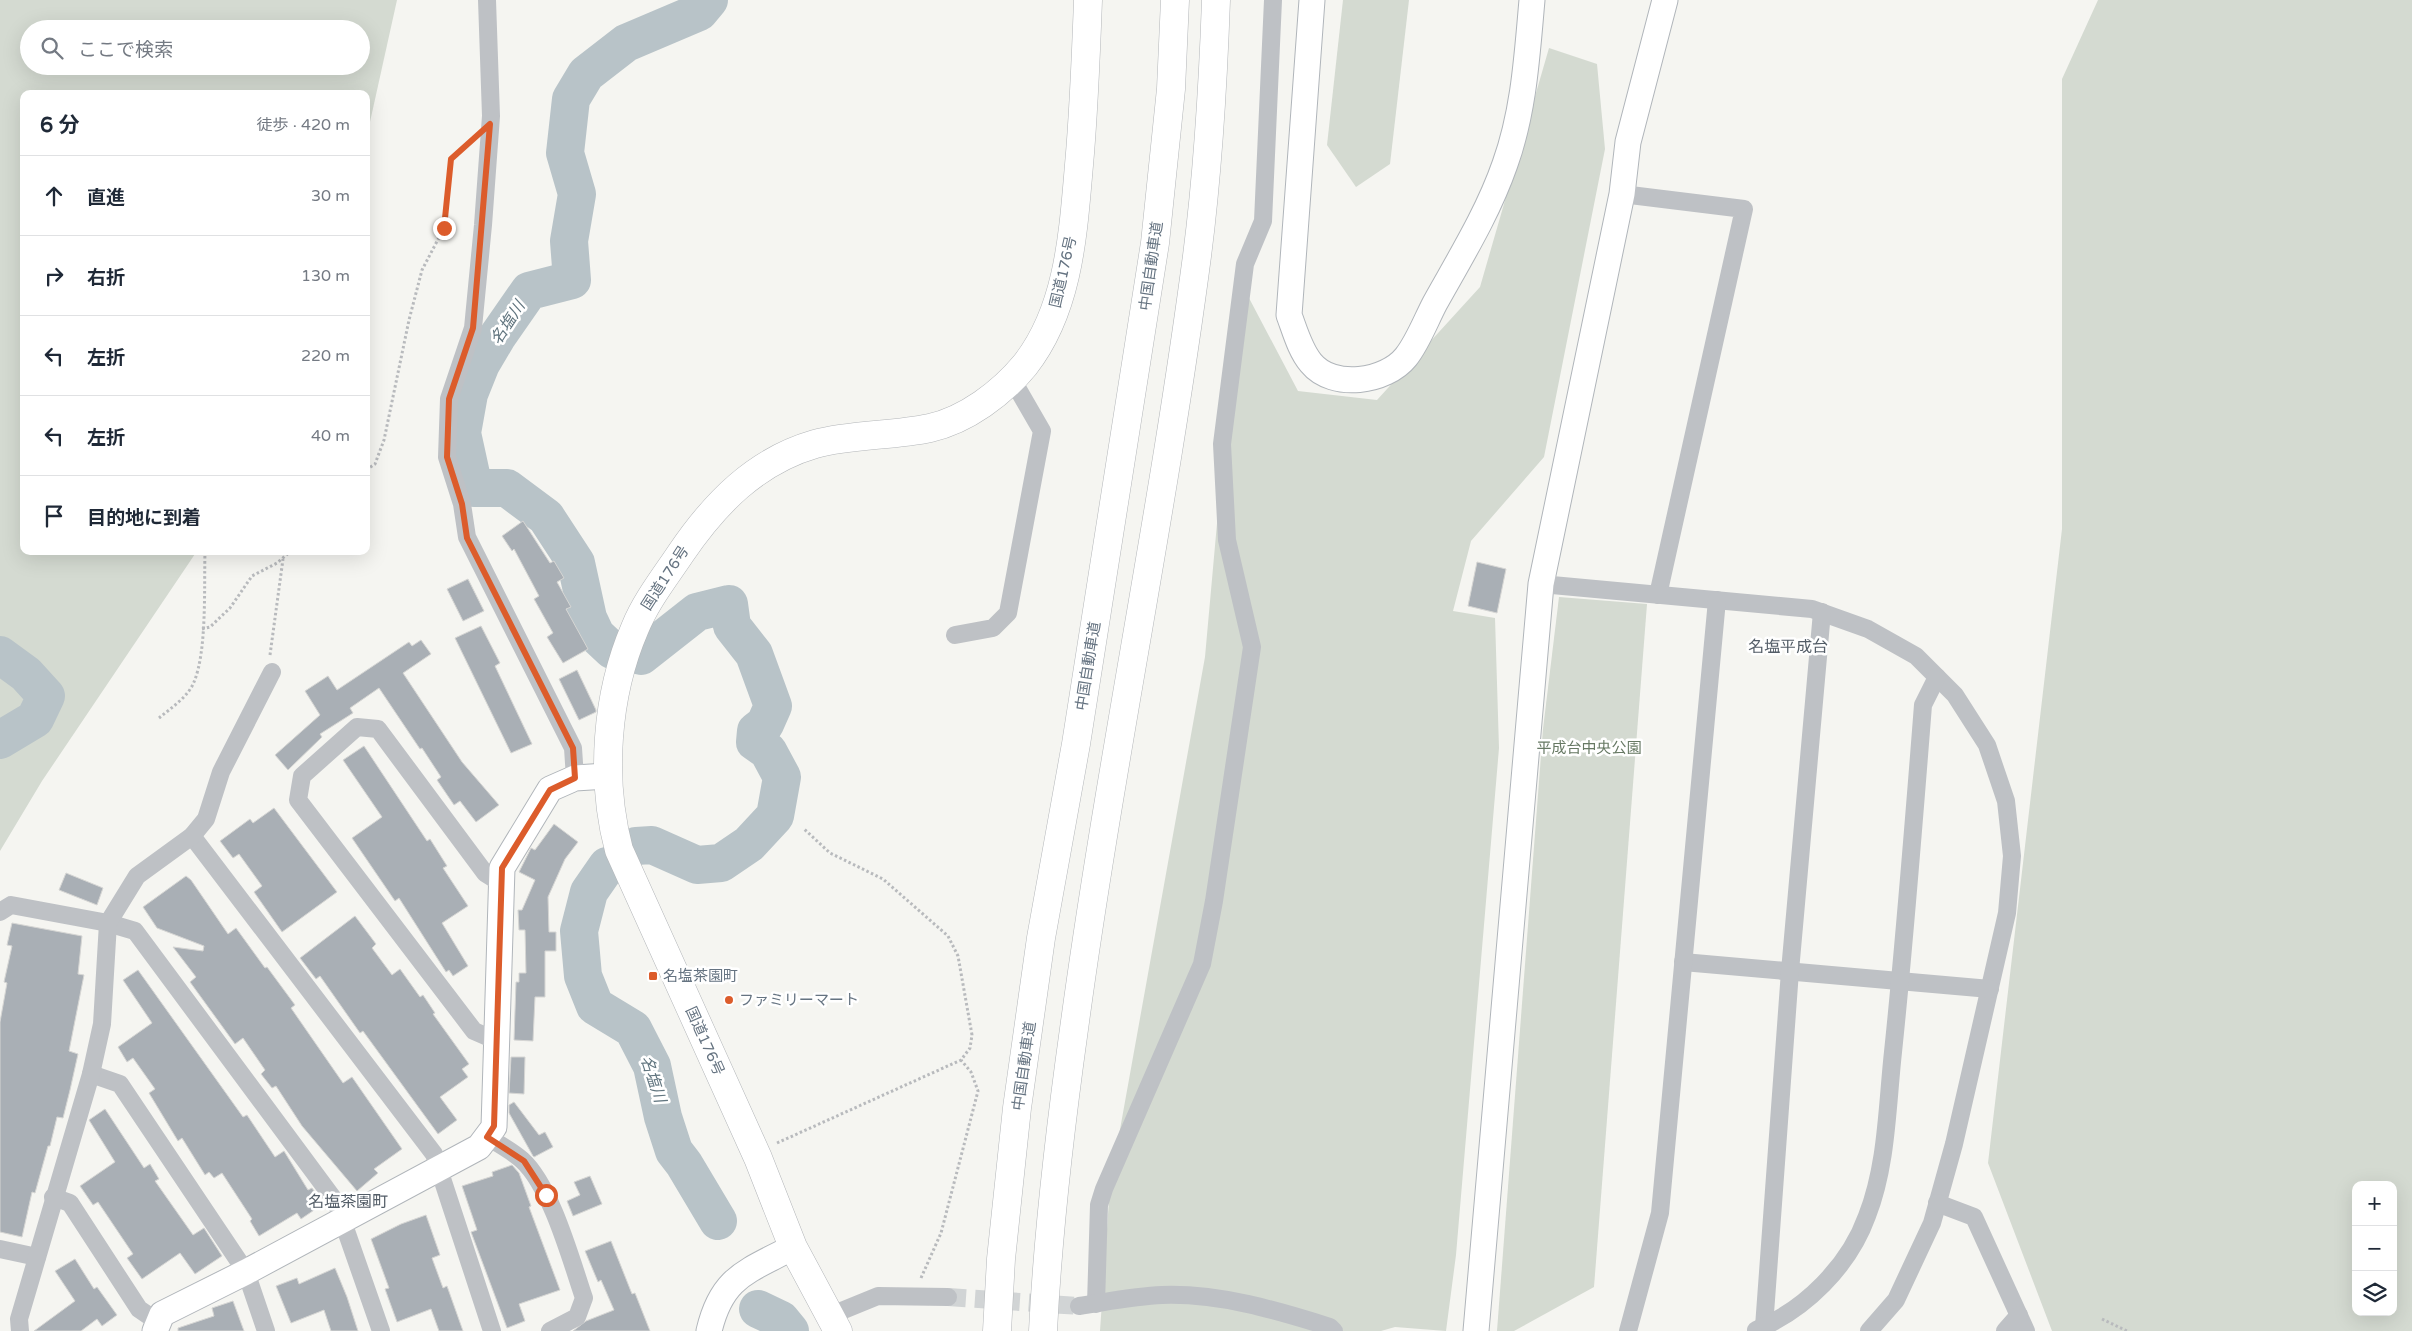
<!DOCTYPE html>
<html lang="ja">
<head>
<meta charset="utf-8">
<style>
	:root { --surface:#fff; --page:#f2f2f3; --text:#1f2937; --muted:#747a83; --line:#e0e1e3 }
	body { margin:0; font-family:"Varela Round","Noto Sans JP",sans-serif; background:var(--page); color:var(--text) }
	.controls { position:absolute; right:15px; bottom:15px; display:grid; overflow:hidden; border-radius:10px; box-shadow:0 5px 20px #0002 }
	.controls button { width:45px; height:45px; display:grid; place-items:center; padding:0; border:0; border-bottom:1px solid var(--line); background:var(--surface); color:var(--text); font:25px sans-serif }
	.stop { position:absolute; width:15px; height:15px; margin:-11px; border:4px solid #dc5c2b; border-radius:50%; background:#fff }
	.stop.end { background:#dc5c2b; border-color:#fff; box-shadow:0 1px 5px #0008 }
	.list { margin:0; padding:0; list-style:none }
	h2 { display:flex; justify-content:space-between; align-items:center; height:65px; margin:0; padding:0 20px; font-size:21px }
	h2 small { font-size:16px; font-weight:400; color:var(--muted) }
	.list li { display:grid; grid-template-columns:32px 1fr auto; gap:15px; align-items:center; box-sizing:border-box; height:80px; padding:0 20px; border-top:1px solid var(--line) }
	.list b { display:block; font-size:19px; white-space:nowrap }
	.list em { font-size:16px; font-style:normal; color:var(--muted) }
	.icon { flex:none; width:28px; height:28px; fill:none; stroke:currentColor; stroke-width:2; stroke-linecap:round; stroke-linejoin:round }
	.map { position:relative; flex:none; width:2412px; height:1331px; overflow:hidden }
	.search { position:absolute; background:var(--surface); box-shadow:0 5px 20px #0002; left:20px; top:20px; width:350px; height:55px; display:flex; align-items:center; gap:12px; box-sizing:border-box; padding:0 18px; border-radius:28px; color:var(--muted); font-size:19px }
	.panel { position:absolute; background:var(--surface); box-shadow:0 5px 20px #0002; left:20px; top:90px; width:350px; height:465px; border-radius:10px }
	.map>svg:first-child { display:block }
	.green { fill:#d4dad1; fill-rule:evenodd }
	.lines { fill:none; stroke-linecap:round; stroke-linejoin:round }
	.river { stroke:#b8c3c8; stroke-width:38 }
	.building { fill:#a9afb5; stroke:#d6d6d4 }
	.street-tunnel { stroke:#d1d4d5; stroke-width:18; stroke-dasharray:18 9; stroke-linecap:butt }
	.secondary-casing { stroke:#b0b5ba; stroke-width:27 }
	.highway-casing { stroke:#b3b6b9; stroke-width:29 }
	.path { stroke:#b8babd; stroke-width:3; stroke-dasharray:2.5 2.5; stroke-linecap:butt }
	.street { stroke:#bec1c5; stroke-width:18 }
	.secondary { stroke:#fff; stroke-width:25 }
	.highway { stroke:#fff; stroke-width:28 }
	.route { stroke:#dc5c2b; stroke-width:6 }
	.poi-dot { fill:#dc5c2b; stroke:#fff; stroke-width:2 }
	.labels { text-anchor:middle; dominant-baseline:central; stroke-width:5; stroke-linejoin:round; paint-order:stroke }
	.street-label { font-size:15px; fill:#657381; stroke:#fff }
	.park-label { font-size:15px; fill:#677964; stroke:#fff }
	.poi-label { font-size:15px; fill:#657381; stroke:#fff; text-anchor:start }
	.water-label { font-size:16px; font-style:italic; fill:#61757f; stroke:#fff }
	.neighbourhood-label { font-size:16px; fill:#535d67; stroke:#fff }
</style>
</head>
<body>
<div class="map">
<svg width="2412" height="1331" viewBox="0 0 2412 1331">
	<rect width="100%" height="100%" fill="#f5f5f1"/>
	<g class="green">
		<path d="M0,0h397l-31,140v-46h-342v457h171v3l-153,227 -42,70zM29,29h332v37h-332z"/>
		<path d="M1343,0h66l-19,164 -34,23 -29,-42z"/>
		<path d="M2098,0h314v1331h-360l-64,-168 74,-634v-450zM2356,1185h37v127h-37z"/>
		<path d="M1549,48l48,16 8,85 -61,308 -73,84 -18,70 42,7 4,130 -43,507 -10,76 -51,-4 -14,4h-281l10,-146 95,-528 34,-378 59,112 79,9 103,-113z"/>
		<path d="M1559,597l88,7 -53,683 -80,44h-17l46,-602z"/>
	</g>
	<g class="lines">
		<g class="river">
			<path d="M612,650l-16,-15 -8,-17 -12,-55 -30,-46 -39,-29h-33l-12,-55 7,-39 12,-30 16,-27 32,-46 43,-11 -3,-39 8,-47 -12,-41 6,-54 15,-25 40,-31 73,-31 10,-12"/>
			<path d="M0,655l26,19 20,22 -11,23 -35,21"/>
			<path d="M636,846l16,-1 45,20 24,-2 28,-19 26,-28 7,-39 -14,-26 -13,-9 1,-11 9,-7 8,-18 -19,-52 -22,-28 -3,-22 -32,8 -56,44"/>
			<path d="M607,866l-18,26 -10,39 4,45 12,30 38,23 19,37 11,51 11,34 10,13 34,57"/>
			<path d="M758,1309l23,11 9,11"/>
		</g>
	</g>
	<g class="building">
		<path d="M523,521l27,42 4,-2 10,17 -7,4 14,25 -5,2 22,40 -25,14 -16,-26 6,-4 -19,-34 5,-3 -25,-47 -2,2 -10,-15z"/>
		<path d="M1477,562l29,7 -9,44 -29,-7z"/>
		<path d="M468,579l16,32 -21,10 -16,-32z"/>
		<path d="M481,626l19,37 -5,3 37,78 -21,9 -56,-115z"/>
		<path d="M421,640l10,14 -28,19 59,89 37,43 -23,17 -16,-21 -6,4 -17,-25 4,-3 -19,-29 -2,1 -41,-61 -29,20 3,5 -33,21 2,3 -34,33 -13,-15 45,-40 -15,-24 23,-15 9,14 72,-48 3,4z"/>
		<path d="M577,670l19,40v2l-17,8 -20,-41z"/>
		<path d="M364,746l63,95 3,-2 17,27 -4,2 25,38 -26,17 26,43 -15,10 -4,-6 -3,2 -47,-74 -4,3 -43,-63 30,-21 -39,-57z"/>
		<path d="M274,808l63,84 -55,40 -28,-40 8,-6 -23,-32 -6,4 -13,-17 30,-22 3,4z"/>
		<path d="M554,824l24,18 -13,17 -17,38 1,35h7v19h-11v46h-10l-2,44 -19,-1 2,-58h3v-9h7l-1,-43h-6l-1,-20h4l13,-30 -16,-8 12,-24 4,2z"/>
		<path d="M66,873l37,15 -6,17 -38,-15z"/>
		<path d="M186,876l5,4 37,54 8,-6 29,40 2,-1 28,38 -4,3 52,75 9,-6 50,72 -28,20 4,4 -21,18 -55,-65 -26,-40 -4,2 -11,-14 4,-4 -22,-32 -8,6 -45,-62 6,-5 -23,-30 30,4 1,-5 -47,-18 -14,-21z"/>
		<path d="M355,916l21,28 -4,4 20,27 8,-6 20,28 3,-2 12,18 -2,1 36,50 -7,5 6,8 -28,20 17,23 -19,14 -75,-103 -3,2 -40,-57 -4,3 -16,-21z"/>
		<path d="M12,923l70,13 -4,38 6,1 -15,76 9,3 -8,36 -7,28 -6,-1 -7,29h-2l-13,47 -3,-1 -10,45 -22,-5v-210l7,-39 -3,-1 8,-36 -5,-1z"/>
		<path d="M138,970l105,147 4,-2 28,42 9,-6 24,39 4,-2 11,16 -22,15 -4,-6 -38,23 -9,-15 2,-2 -30,-46 -8,5 -5,-6 -4,3 -23,-37 -4,3 -29,-48 6,-4 -22,-31 -6,4 -9,-15 34,-24 -29,-43z"/>
		<path d="M511,1057h14l-1,37 -15,-1z"/>
		<path d="M514,1102l25,33 6,-3 8,15 -19,10 -1,-1 -24,-43v-8z"/>
		<path d="M105,1109l39,59 6,-4 9,15 -4,2 38,54 11,-7 18,28 -27,18 -15,-21 -38,26 -15,-21 6,-4 -35,-52 -5,3 -13,-19 35,-24 -26,-42z"/>
		<path d="M512,1165l7,8 12,33 -2,1 31,83 -41,14 6,17 -18,7 -36,-96 6,-2 -15,-44 31,-10 -1,-4z"/>
		<path d="M590,1176l12,28 -29,12 -6,-15 13,-6 -6,-13z"/>
		<path d="M426,1215l14,40 -8,3 11,30 4,-2 16,45h-24l-8,-22 -34,13 -12,-33 4,-1 -18,-49 30,-15z"/>
		<path d="M611,1241l21,53 3,-1 15,38h-77l13,-10 28,-11 -13,-30 -3,2 -13,-31z"/>
		<path d="M75,1259l19,30 3,-2 20,28 -15,11 -5,-7 -16,12h-47l41,-30 -20,-30z"/>
		<path d="M335,1268l12,29 11,34h-27l-7,-21 -33,13 -15,-37 21,-8 2,6z"/>
		<path d="M233,1301l11,30h-66v-3l36,-12 -2,-8z"/>
	</g>
	<g class="lines">
		<path class="street-tunnel" d="M948,1297l131,9"/>
		<defs>
			<g id="secondary">
				<path d="M1312,0l-23,315c6,16 11,35 22,48 22,27 75,19 95,-6 12,-15 20,-37 29,-54 25,-45 53,-90 70,-139 19,-53 22,-108 27,-164"/>
				<path d="M155,1331l7,-17 84,-42 233,-125 15,-20 8,-259 48,-79 25,-11 32,-2"/>
				<path d="M709,1331c13,-55 38,-59 84,-84"/>
				<path d="M1476,1331l65,-747 81,-390 6,-52 37,-142"/>
			</g>
			<g id="highway">
				<path d="M838,1331l-45,-84 -35,-89 -139,-308c-19,-71 -13,-155 16,-222 11,-27 30,-51 46,-75 34,-50 75,-92 134,-109 37,-10 78,-8 115,-16 36,-8 72,-35 95,-63 44,-56 48,-131 54,-200 5,-55 7,-110 9,-165"/>
				<path d="M997,1331l4,-72 16,-151 24,-170 35,-194 79,-501 16,-154 4,-89"/>
				<path d="M1043,1331c5,-101 17,-202 31,-302 35,-259 89,-515 123,-773 11,-85 16,-171 19,-256"/>
			</g>
		</defs>
		<use href="#secondary" class="secondary-casing"/>
		<use href="#highway" class="highway-casing"/>
		<g class="path">
			<path d="M366,470l9,-6 9,-24 25,-120 13,-50 22,-42 7,-69 18,-16"/>
			<path d="M202,629l8,-2 20,-19 22,-32 25,-13 14,-12"/>
			<path d="M270,655l13,-96"/>
			<path d="M159,718c12,-10 29,-21 35,-36 13,-31 10,-95 11,-131"/>
			<path d="M777,1143l184,-83 9,-12 2,-13 -14,-79 -10,-20 -65,-57 -53,-26 -27,-25"/>
			<path d="M921,1278l20,-45 37,-142 -7,-19 -10,-12"/>
			<path d="M2102,1319l25,12"/>
		</g>
		<g class="street">
			<path d="M487,0l4,116 -8,109 -10,103 -24,71 -2,58 15,47 5,33 106,211 2,30"/>
			<path d="M1622,194l122,15 -86,386"/>
			<path d="M1541,584l271,25 56,20 48,27 39,39 32,50 19,56 6,55 -5,57 -53,231 -22,79 -36,77 -27,31"/>
			<path d="M955,635l38,-7 15,-15 34,-182 -30,-52"/>
			<path d="M192,836l242,318 58,177"/>
			<path d="M0,912l11,-7 97,18 27,8 201,271 45,129"/>
			<path d="M1683,962l307,27"/>
			<path d="M497,1041l-23,-10 -176,-231 4,-24 55,-49 21,2 107,144 16,10"/>
			<path d="M91,1074l29,10 126,188 20,59"/>
			<path d="M487,1137c12,7 25,14 35,23 29,26 49,100 62,138l-7,19 -27,14"/>
			<path d="M53,1197l17,6 69,106 19,13"/>
			<path d="M1937,1203l37,14 52,114"/>
			<path d="M0,1249l37,8"/>
			<path d="M1096,1304l3,-99 5,-16 98,-225 12,-63 38,-254 -25,-107 -5,-96 23,-180 18,-43 10,-221"/>
			<path d="M1079,1306c27,-4 56,-10 83,-11 57,-2 114,15 168,32l4,4"/>
			<path d="M829,1316l49,-20 70,1"/>
			<path d="M1764,1327l26,-356 32,-359"/>
			<path d="M1756,1330c49,-20 93,-64 111,-114 20,-51 20,-109 26,-164 12,-115 21,-231 30,-347l14,-28"/>
			<path d="M20,1331l-1,-12 72,-245 11,-50 6,-101 29,-47 55,-40 14,-17 15,-47 51,-100"/>
			<path d="M1628,1331l32,-118 57,-613"/>
			<path d="M2005,1331l14,-16"/>
		</g>
		<use href="#secondary" class="secondary"/>
		<use href="#highway" class="highway"/>
	</g>
	<g class="lines">
		<path class="route" d="M444,228l7,-69 39,-35 -17,204 -24,71 -2,58 15,47 5,34 106,210 2,30 -25,12 -48,78 -8,258 -7,11 37,24 22,34"/>
	</g>
	<g class="poi-dot">
		<rect x="648" y="971" width="10" height="10" rx="2.5"/>
		<circle cx="729" cy="1000" r="5"/>
	</g>
	<g class="labels">
		<g class="street-label">
			<text transform="translate(1151 266) rotate(-82)">中国自動車道</text>
			<text transform="translate(1063 272) rotate(-77)">国道176号</text>
			<text transform="translate(665 578) rotate(-57)">国道176号</text>
			<text transform="translate(1088 666) rotate(-81)">中国自動車道</text>
			<text transform="translate(705 1041) rotate(66)">国道176号</text>
			<text transform="translate(1024 1066) rotate(-82)">中国自動車道</text>
		</g>
		<g class="park-label">
			<text x="1589" y="748">平成台中央公園</text>
		</g>
		<g class="poi-label">
			<text x="663" y="976">名塩茶園町</text>
			<text x="739" y="1000">ファミリーマート</text>
		</g>
		<g class="water-label">
			<text transform="translate(508 323) rotate(-57)">名塩川</text>
			<text transform="translate(653 1079) rotate(72)">名塩川</text>
		</g>
		<g class="neighbourhood-label">
			<text x="1788" y="647">名塩平成台</text>
			<text x="348" y="1202">名塩茶園町</text>
		</g>
	</g>
</svg>
<div class="controls">
<button>+</button>
<button>−</button>
<button><svg class="icon" aria-label="layers" viewBox="0 0 24 24"><path d="M12 4l9 5-9 5-9-5zM3 14l9 5 9-5"/></svg></button>
</div>
<div class="stop" style="left:546px;top:1195px"></div>
<div class="stop end" style="left:444px;top:228px"></div>
<div class="search"><svg class="icon" aria-label="search" viewBox="0 0 24 24"><circle cx="10" cy="10" r="6"/><path d="M15 15l6 6"/></svg>ここで検索</div>
<section class="panel">
<h2>6 分<small>徒歩 · 420 m</small></h2>
<ul class="list">
<li><svg class="icon" aria-label="ahead" viewBox="0 0 24 24"><path d="M12 20V5M6 11l6-6 6 6"/></svg><div><b>直進</b></div><em>30 m</em></li>
<li><svg class="icon" aria-label="right" viewBox="0 0 24 24"><path d="M7 20v-9h11M14 6l5 5-5 5"/></svg><div><b>右折</b></div><em>130 m</em></li>
<li><svg class="icon" aria-label="left" viewBox="0 0 24 24"><path d="M17 20v-9H6M10 6l-5 5 5 5"/></svg><div><b>左折</b></div><em>220 m</em></li>
<li><svg class="icon" aria-label="left" viewBox="0 0 24 24"><path d="M17 20v-9H6M10 6l-5 5 5 5"/></svg><div><b>左折</b></div><em>40 m</em></li>
<li><svg class="icon" aria-label="arrive" viewBox="0 0 24 24"><path d="M6 21V4h12l-3 4 3 4H6"/></svg><div><b>目的地に到着</b></div></li>
</ul>
</section>
</div>
</body>
</html>
